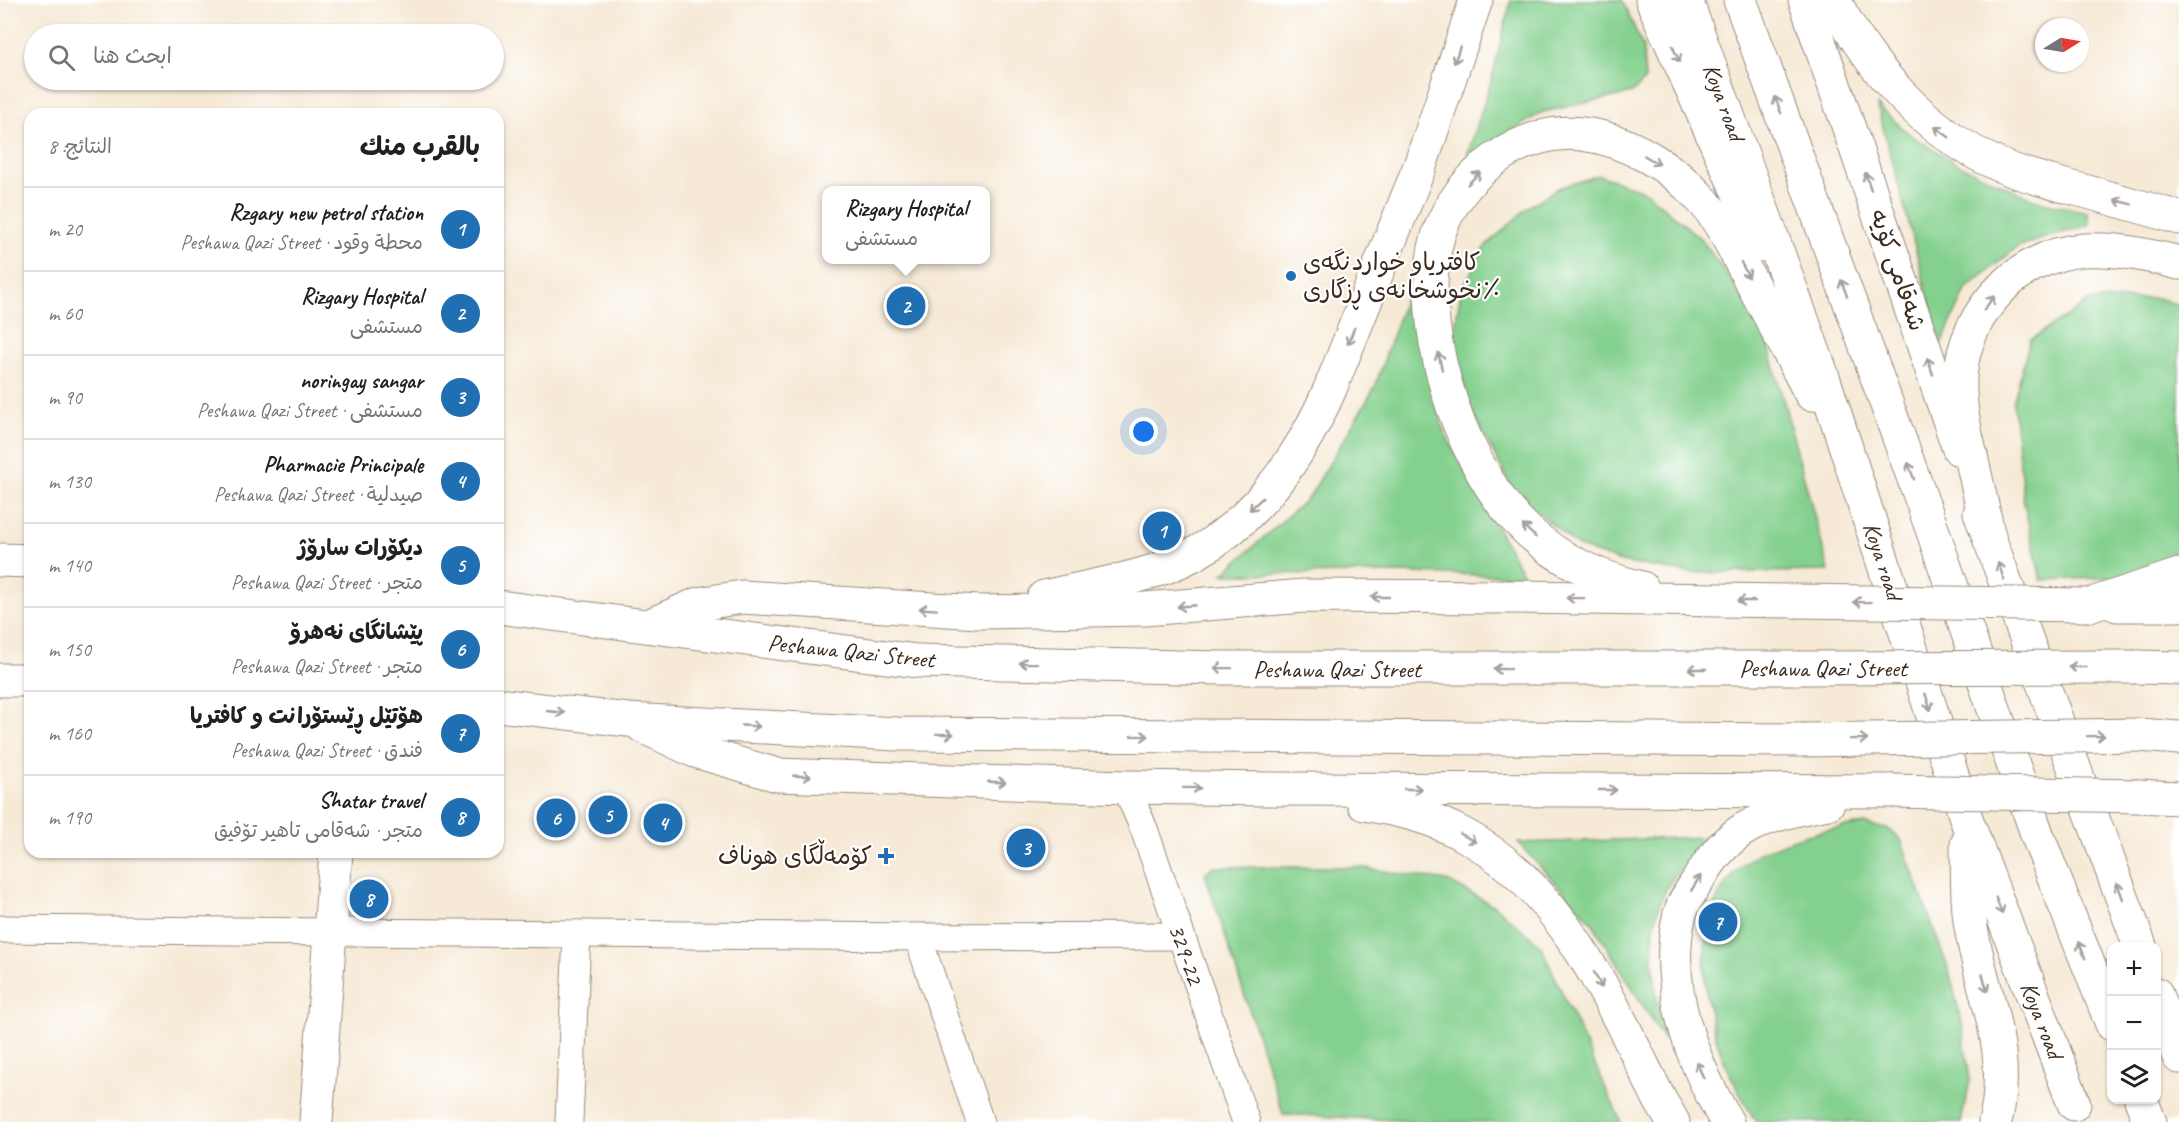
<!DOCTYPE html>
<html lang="ar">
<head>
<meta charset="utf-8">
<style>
	:root { --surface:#fff; --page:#f2f2f2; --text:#202124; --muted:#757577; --line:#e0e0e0; --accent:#1f6fb2 }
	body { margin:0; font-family:Caveat,"Playpen Sans Arabic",sans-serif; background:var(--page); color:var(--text); direction:rtl }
	.controls { position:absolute; right:18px; bottom:18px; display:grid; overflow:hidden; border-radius:12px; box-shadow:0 2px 4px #0004 }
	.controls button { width:54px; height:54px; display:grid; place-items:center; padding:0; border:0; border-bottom:2px solid var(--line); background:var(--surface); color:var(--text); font:30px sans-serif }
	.compass { position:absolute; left:2035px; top:18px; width:54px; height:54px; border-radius:50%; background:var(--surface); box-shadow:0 2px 4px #0004; rotate:79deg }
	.you { position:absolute; left:1144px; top:432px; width:21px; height:21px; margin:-15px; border:4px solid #fff; border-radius:50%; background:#1a73e8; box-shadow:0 0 0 9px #1a73e833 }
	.badge { display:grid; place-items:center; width:39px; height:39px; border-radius:50%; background:var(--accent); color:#fff; font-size:20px; font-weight:700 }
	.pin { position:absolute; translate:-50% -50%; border:3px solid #fff; box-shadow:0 2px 6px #0006 }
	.popup { position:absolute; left:822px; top:186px; width:168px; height:78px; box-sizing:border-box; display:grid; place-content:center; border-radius:12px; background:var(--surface); filter:drop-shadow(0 2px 4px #0005); font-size:20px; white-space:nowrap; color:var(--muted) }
	.popup b { font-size:22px; color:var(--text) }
	.popup::after { content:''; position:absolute; left:50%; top:100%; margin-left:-12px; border:12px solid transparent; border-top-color:var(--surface) }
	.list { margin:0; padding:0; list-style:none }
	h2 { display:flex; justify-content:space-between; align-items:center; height:78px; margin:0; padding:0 24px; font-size:26px }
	h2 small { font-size:20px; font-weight:400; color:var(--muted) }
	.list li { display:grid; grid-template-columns:39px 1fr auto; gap:18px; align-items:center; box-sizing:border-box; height:84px; padding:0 24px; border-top:2px solid var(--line) }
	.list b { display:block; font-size:22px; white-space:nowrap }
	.list p { margin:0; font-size:20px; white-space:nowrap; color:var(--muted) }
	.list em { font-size:20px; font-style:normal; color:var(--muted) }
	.icon { flex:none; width:33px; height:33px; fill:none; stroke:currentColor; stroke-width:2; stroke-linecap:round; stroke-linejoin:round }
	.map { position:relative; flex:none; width:2179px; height:1122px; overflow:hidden; direction:ltr }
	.search { position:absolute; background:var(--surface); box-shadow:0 2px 4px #0004; left:24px; top:24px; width:480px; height:66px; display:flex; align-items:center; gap:15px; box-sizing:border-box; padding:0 21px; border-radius:33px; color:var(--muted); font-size:22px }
	.panel { position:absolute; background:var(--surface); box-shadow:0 2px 4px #0004; left:24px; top:108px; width:480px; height:750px; border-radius:18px; direction:rtl }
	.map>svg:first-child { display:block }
	.green { fill:#84d08e; stroke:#607d56; stroke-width:1.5 }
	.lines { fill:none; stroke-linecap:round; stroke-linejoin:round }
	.minor-casing { stroke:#988a7a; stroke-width:29 }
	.tertiary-casing { stroke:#988a7a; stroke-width:35 }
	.primary-casing { stroke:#988a7a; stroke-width:35 }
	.trunk-casing { stroke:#988a7a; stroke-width:35 }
	.minor { stroke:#fff; stroke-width:27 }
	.tertiary { stroke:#fff; stroke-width:33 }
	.primary { stroke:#fff; stroke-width:33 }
	.trunk { stroke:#fff; stroke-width:33 }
	.trunk-bridge-casing { stroke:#988a7a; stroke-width:35; stroke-linecap:butt }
	.trunk-bridge { stroke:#fff; stroke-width:33 }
	.oneway { stroke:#a79f9a }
	.poi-dot { fill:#1f6fb2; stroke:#fff; stroke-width:2 }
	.labels { text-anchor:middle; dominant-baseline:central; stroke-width:4.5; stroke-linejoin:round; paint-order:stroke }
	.street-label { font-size:24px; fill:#3b2a1e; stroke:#fff }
	.poi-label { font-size:24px; fill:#3b2a1e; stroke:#fff; text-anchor:start }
</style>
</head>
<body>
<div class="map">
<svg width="2179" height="1122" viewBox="0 0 2179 1122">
	<rect width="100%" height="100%" fill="#fff"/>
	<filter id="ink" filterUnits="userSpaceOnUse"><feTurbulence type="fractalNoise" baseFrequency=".0167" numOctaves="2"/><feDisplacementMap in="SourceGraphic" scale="12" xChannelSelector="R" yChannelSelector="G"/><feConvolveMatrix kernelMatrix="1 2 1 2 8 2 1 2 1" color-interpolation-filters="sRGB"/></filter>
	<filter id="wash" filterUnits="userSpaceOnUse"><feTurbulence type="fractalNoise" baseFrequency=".008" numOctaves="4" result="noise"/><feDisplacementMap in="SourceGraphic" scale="24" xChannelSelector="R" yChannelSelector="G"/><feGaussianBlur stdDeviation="1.35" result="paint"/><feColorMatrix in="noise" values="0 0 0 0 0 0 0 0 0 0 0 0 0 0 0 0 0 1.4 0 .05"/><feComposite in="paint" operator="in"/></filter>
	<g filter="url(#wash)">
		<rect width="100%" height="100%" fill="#f6e9d5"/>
		<g class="green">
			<path d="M1511,0h111l21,47 2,33 -13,13 -90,19 -43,27 -38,36 31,-97z"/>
			<path d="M1877,105l32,29 46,29 83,38 50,11 1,13 -70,21 -52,42 -26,56z"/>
			<path d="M1599,175l47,17 56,48 62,88 65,243 -137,2 -71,-11 -44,-16 -63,-55 -46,-86 -15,-67 8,-47 23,-43 44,-41 30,-19z"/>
			<path d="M1411,280l32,150 81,146 -116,-3 -185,1 87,-78 65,-109z"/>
			<path d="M2157,298l22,7v252l-44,20 -94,3 -17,-76 -11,-101 17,-63 60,-39z"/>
			<path d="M1865,824l25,6 11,10 48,131 13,52 8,58 -9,41h-205c-12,-20 -23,-40 -32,-61 -20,-52 -30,-119 -3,-170 8,-14 22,-27 35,-36 7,-5 17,-7 25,-11 28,-11 55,-17 84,-20z"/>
			<path d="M1708,837c-15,17 -30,32 -41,51 -25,46 -11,103 -3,152l-72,-118 -74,-79z"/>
			<path d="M1212,867h146l89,14 48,25 46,40 80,176h-195l-143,-8 -78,-240z"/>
		</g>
	</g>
	<g filter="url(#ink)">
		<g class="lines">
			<defs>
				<g id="minor">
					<path d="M1126,787l18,42 102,293"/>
					<path d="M0,929l918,8 261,-1"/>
					<path d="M918,937l62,185"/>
					<path d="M569,1122l8,-188"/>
				</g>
				<path id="tertiary" d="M316,1122l20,-270"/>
				<g id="primary">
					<path d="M1652,0l110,245"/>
					<path d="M1805,0l154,449"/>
					<path d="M1980,513l160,433"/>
					<path d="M2156,994l23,63"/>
				</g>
				<g id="trunk">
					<path d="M1686,0l137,377 144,444 107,283"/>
					<path d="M1740,0l191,526 107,311 74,187"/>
					<path d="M1834,0c36,69 90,130 161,163 23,11 49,17 74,24 37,10 73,20 110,31"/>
					<path d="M1990,541c-6,-28 -13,-57 -19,-85 -5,-20 -10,-42 -11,-63 -4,-71 52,-138 124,-143 32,-2 65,5 95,13"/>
					<path d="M0,560l30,1"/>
					<path d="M1642,588c-47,-11 -92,-32 -126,-69 -58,-62 -104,-202 -77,-286 19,-57 81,-106 143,-99 45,5 92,34 121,67 19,22 31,48 44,73 22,40 43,80 64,120"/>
					<path d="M1044,597c41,-10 84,-16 124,-31 77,-29 130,-103 162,-177l90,-223 56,-166"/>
					<path d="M2089,605l90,-30"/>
					<path d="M2117,605h62"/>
					<path d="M498,607l419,54 305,7h576"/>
					<path d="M648,626l50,-22 44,-7 237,15 166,-3 159,-13 211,1 279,4"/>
					<path d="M2136,667l43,1"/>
					<path d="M0,680h30"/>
					<path d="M498,705l130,15 270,14 903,6"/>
					<path d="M642,726l53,25 82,24 349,12 144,2 621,2"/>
					<path d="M2139,735l40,3"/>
					<path d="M2138,796l41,2"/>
					<path d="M1364,804c30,5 60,11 88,25 109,51 157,171 208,271l13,22"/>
					<path d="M1967,844c1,28 -1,56 4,83 11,69 42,122 24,195"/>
					<path d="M2141,1100l9,22"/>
					<path d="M1727,1122c-34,-58 -64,-136 -48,-204 3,-16 15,-31 23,-44 11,-18 25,-35 44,-46 25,-14 55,-20 82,-25"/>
				</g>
			</defs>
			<use href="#minor" class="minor-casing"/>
			<use href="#tertiary" class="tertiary-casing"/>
			<use href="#primary" class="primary-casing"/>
			<use href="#trunk" class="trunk-casing"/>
			<use href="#minor" class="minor"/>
			<use href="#tertiary" class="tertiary"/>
			<use href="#primary" class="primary"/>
			<use href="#trunk" class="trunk"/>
			<defs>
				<g id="trunk-bridge">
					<path d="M1794,601l295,4"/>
					<path d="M1798,668l338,-1"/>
					<path d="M1801,740l338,-5"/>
					<path d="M1891,791l247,5"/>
				</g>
			</defs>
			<use href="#trunk-bridge" class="trunk-bridge-casing"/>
			<use href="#trunk-bridge" class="trunk-bridge"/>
		</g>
		<defs><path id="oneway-shaft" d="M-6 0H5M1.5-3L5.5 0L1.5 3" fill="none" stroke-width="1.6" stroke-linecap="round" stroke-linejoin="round" transform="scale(1.5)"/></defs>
		<g class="oneway">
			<use href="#oneway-shaft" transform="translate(1676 54) rotate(66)"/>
			<use href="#oneway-shaft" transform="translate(1457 55) rotate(109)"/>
			<use href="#oneway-shaft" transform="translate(1778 105) rotate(-110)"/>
			<use href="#oneway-shaft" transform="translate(1942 132) rotate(-144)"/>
			<use href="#oneway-shaft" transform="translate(1652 160) rotate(30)"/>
			<use href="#oneway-shaft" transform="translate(1474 178) rotate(-45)"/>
			<use href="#oneway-shaft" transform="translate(1868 181) rotate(-109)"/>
			<use href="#oneway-shaft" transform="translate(2123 202) rotate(-165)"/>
			<use href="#oneway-shaft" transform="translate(1745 270) rotate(62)"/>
			<use href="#oneway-shaft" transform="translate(1844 288) rotate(-110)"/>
			<use href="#oneway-shaft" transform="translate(1989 303) rotate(-53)"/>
			<use href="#oneway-shaft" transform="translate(1351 336) rotate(112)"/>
			<use href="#oneway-shaft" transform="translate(1440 361) rotate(-103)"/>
			<use href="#oneway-shaft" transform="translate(1930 366) rotate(-109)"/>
			<use href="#oneway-shaft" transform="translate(1911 471) rotate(-110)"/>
			<use href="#oneway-shaft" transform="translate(1256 504) rotate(136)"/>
			<use href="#oneway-shaft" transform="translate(1529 531) rotate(-137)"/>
			<use href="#oneway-shaft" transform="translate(2001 571) rotate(-110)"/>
			<use href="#oneway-shaft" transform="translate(1380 597) rotate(-180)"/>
			<use href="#oneway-shaft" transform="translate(1575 598) rotate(-179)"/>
			<use href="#oneway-shaft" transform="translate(1746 601) rotate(-180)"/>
			<use href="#oneway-shaft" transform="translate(1862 602) rotate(-179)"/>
			<use href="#oneway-shaft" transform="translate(1186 606) rotate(175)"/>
			<use href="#oneway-shaft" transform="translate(928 609) rotate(-176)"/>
			<use href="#oneway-shaft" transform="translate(1028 663) rotate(-179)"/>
			<use href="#oneway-shaft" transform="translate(2077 667) rotate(180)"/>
			<use href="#oneway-shaft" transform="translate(1223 668) rotate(-179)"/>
			<use href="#oneway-shaft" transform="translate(1502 669) rotate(180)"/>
			<use href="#oneway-shaft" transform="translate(1697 669) rotate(180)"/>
			<use href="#oneway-shaft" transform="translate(1928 702) rotate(72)"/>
			<use href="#oneway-shaft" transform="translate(556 712) rotate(6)"/>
			<use href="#oneway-shaft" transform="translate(751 726) rotate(3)"/>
			<use href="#oneway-shaft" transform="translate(945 734) rotate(1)"/>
			<use href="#oneway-shaft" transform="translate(1140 736) rotate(1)"/>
			<use href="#oneway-shaft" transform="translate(2096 736) rotate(-1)"/>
			<use href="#oneway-shaft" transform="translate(1859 739) rotate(-1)"/>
			<use href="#oneway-shaft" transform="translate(802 776) rotate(2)"/>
			<use href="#oneway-shaft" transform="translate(997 782) rotate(2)"/>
			<use href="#oneway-shaft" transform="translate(1192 788) rotate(1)"/>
			<use href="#oneway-shaft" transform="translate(1413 789)"/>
			<use href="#oneway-shaft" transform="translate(1608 790)"/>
			<use href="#oneway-shaft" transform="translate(1468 838) rotate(30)"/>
			<use href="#oneway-shaft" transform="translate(1696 883) rotate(-58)"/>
			<use href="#oneway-shaft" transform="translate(2120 891) rotate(-110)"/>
			<use href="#oneway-shaft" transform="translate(1999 906) rotate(69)"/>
			<use href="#oneway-shaft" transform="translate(2082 950) rotate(-111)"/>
			<use href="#oneway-shaft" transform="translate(1598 980) rotate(63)"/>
			<use href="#oneway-shaft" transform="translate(1985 983) rotate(74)"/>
			<use href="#oneway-shaft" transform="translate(1700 1070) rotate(-114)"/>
		</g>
	</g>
	<g class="poi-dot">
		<circle cx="1291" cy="276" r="6"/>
		<path d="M883 847h6v6h6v6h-6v6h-6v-6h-6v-6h6z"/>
	</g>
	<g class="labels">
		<g class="street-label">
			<text transform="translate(1724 102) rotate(70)">Koya road</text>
			<text transform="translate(1898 270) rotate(71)">شەقامی کۆیە</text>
			<text transform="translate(1883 561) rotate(72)">Koya road</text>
			<text transform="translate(851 651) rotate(6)">Peshawa Qazi Street</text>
			<text x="1823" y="668">Peshawa Qazi Street</text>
			<text x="1337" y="669">Peshawa Qazi Street</text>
			<text transform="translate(1186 954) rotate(71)">329-22</text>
			<text transform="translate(2042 1020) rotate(69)">Koya road</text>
		</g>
		<g class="poi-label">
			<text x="1303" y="262">كافتریاو خواردنگەی<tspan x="1303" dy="28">نخوشخانەی ڕزگاری٪</tspan></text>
			<text x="872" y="856" text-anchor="end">کۆمەڵگای هوناف</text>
		</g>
	</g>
</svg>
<div class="controls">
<button>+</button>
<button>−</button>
<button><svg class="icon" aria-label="layers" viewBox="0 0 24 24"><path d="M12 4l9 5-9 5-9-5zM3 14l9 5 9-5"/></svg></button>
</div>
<svg class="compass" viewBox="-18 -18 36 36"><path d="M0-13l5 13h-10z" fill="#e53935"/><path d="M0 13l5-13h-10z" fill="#757577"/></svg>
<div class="you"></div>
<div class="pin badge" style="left:1162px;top:531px">1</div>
<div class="pin badge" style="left:906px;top:306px">2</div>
<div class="popup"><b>Rizgary Hospital</b>مستشفى</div>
<div class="pin badge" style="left:1026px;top:848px">3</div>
<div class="pin badge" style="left:663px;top:823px">4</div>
<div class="pin badge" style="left:608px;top:815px">5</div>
<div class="pin badge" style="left:556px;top:818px">6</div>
<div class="pin badge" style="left:1718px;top:922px">7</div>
<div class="pin badge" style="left:369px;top:899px">8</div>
<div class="search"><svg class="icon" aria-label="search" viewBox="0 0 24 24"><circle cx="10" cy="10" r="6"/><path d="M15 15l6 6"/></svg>ابحث هنا</div>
<section class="panel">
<h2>بالقرب منك<small>النتائج: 8</small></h2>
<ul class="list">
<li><span class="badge">1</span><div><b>Rzgary new petrol station</b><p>محطة وقود · Peshawa Qazi Street</p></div><em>20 m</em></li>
<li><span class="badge">2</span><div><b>Rizgary Hospital</b><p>مستشفى</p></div><em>60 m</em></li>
<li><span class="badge">3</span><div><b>noringay sangar</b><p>مستشفى · Peshawa Qazi Street</p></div><em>90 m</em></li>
<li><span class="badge">4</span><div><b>Pharmacie Principale</b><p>صيدلية · Peshawa Qazi Street</p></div><em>130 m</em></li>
<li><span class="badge">5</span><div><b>دیکۆرات سارۆژ</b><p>متجر · Peshawa Qazi Street</p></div><em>140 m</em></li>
<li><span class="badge">6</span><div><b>پێشانگای نەهرۆ</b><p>متجر · Peshawa Qazi Street</p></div><em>150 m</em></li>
<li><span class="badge">7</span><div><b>هۆتێل ڕێستۆرانت و کافتریا</b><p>فندق · Peshawa Qazi Street</p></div><em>160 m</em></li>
<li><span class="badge">8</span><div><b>Shatar travel</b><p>متجر · شەقامی تاهیر تۆفیق</p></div><em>190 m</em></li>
</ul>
</section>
</div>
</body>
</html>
